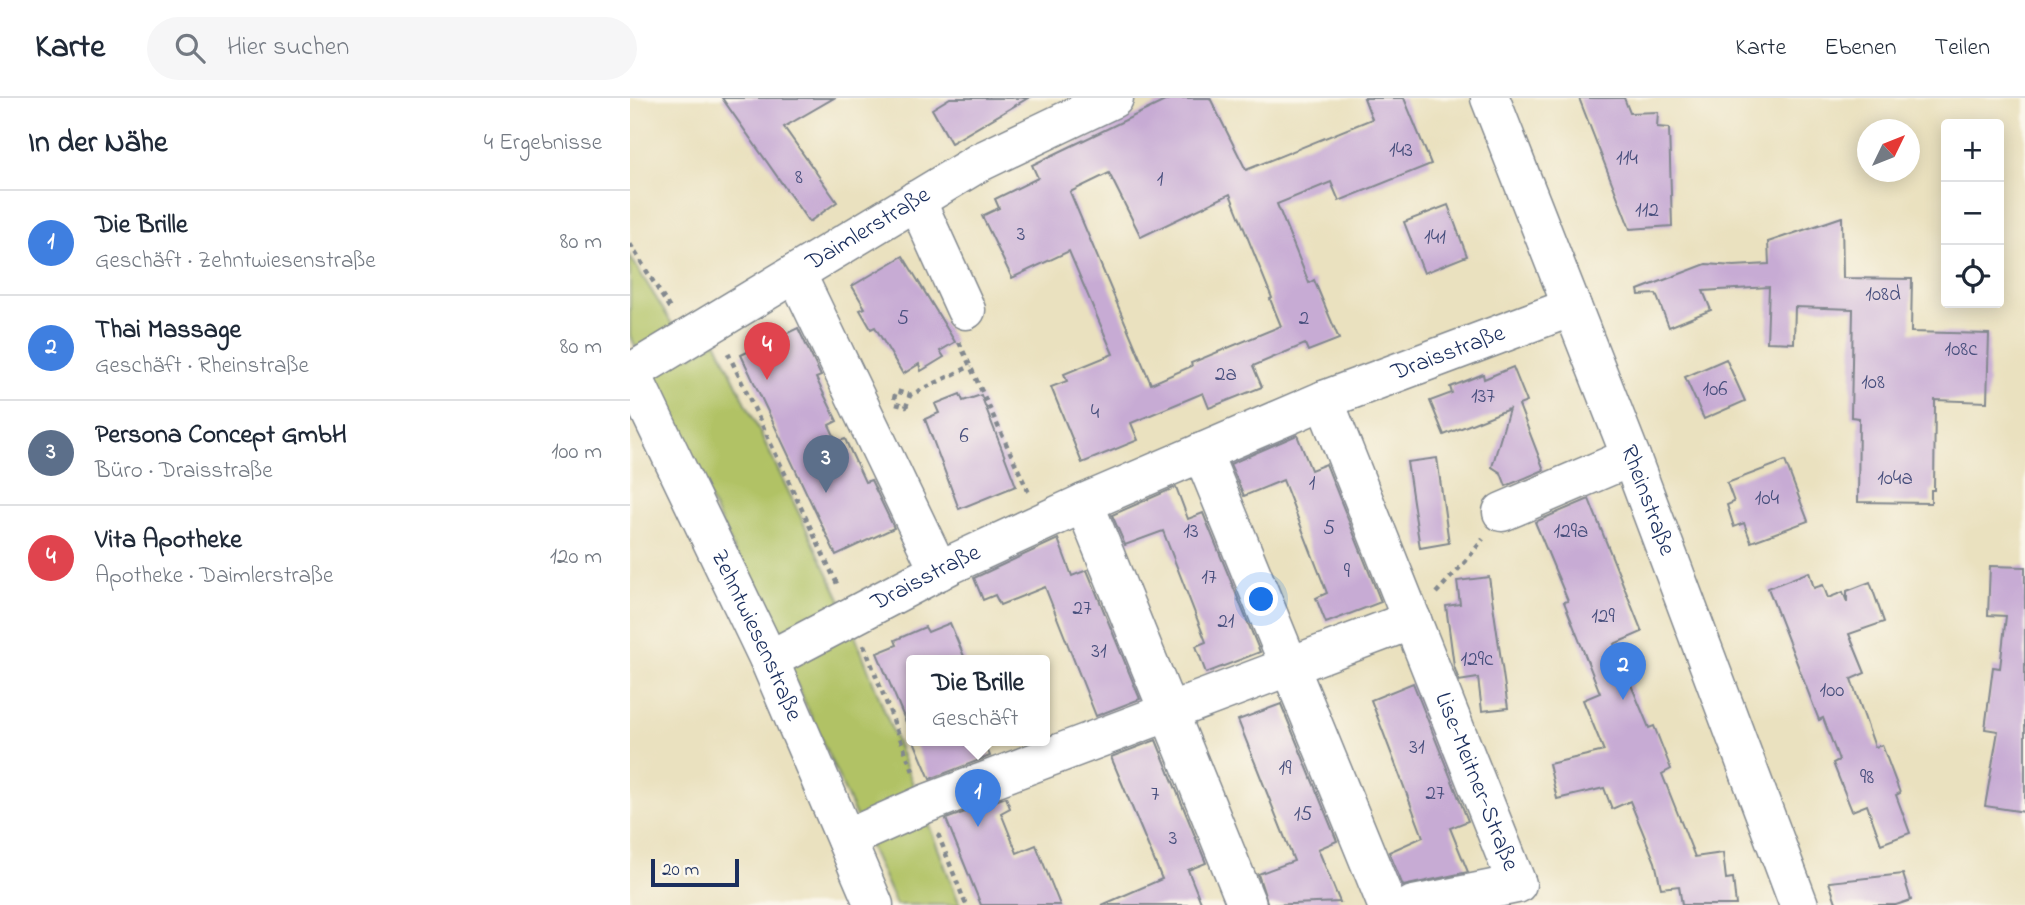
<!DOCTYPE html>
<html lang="de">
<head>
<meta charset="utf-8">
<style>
	:root { --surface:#fff; --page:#f6f6f7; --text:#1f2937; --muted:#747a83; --line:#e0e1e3; --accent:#b5179e }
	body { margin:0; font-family:"Indie Flower",sans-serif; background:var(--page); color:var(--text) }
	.controls { position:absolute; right:21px; top:21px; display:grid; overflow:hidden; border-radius:7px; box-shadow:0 4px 18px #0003 }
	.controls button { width:63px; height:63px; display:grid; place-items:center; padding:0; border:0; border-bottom:2px solid var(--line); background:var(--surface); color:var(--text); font:35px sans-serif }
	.compass { position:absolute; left:1227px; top:21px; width:63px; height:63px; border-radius:50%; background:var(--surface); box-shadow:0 4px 18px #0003; rotate:47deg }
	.scale { position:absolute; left:21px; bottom:18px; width:88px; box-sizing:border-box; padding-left:7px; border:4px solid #1b2f5e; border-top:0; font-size:19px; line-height:24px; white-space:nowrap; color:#1b2f5e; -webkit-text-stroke:5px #fbf7ec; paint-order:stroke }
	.you { position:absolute; left:632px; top:502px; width:24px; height:24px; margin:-18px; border:5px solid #fff; border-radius:50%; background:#1a73e8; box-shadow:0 0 0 10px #1a73e833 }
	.badge { display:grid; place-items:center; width:46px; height:46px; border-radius:50%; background:var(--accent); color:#fff; font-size:23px; font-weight:700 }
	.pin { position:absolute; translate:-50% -58px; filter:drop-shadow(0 2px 4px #0008) }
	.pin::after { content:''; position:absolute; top:37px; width:24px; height:21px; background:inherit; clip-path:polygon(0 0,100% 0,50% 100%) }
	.popup { position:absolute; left:276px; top:557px; width:144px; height:91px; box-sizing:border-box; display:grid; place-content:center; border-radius:7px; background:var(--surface); filter:drop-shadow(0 2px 5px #0005); font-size:23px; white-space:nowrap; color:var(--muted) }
	.popup b { font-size:26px; color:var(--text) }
	.popup::after { content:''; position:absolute; left:50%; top:100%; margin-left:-14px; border:14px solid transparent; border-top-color:var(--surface) }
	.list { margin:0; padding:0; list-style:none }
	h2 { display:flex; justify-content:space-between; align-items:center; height:91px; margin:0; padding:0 28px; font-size:30px }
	h2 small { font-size:23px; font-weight:400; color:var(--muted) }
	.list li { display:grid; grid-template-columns:46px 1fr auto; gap:21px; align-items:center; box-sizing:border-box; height:105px; padding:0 28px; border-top:2px solid var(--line) }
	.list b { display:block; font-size:26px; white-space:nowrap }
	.list p { margin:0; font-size:23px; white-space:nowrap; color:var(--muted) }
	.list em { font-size:23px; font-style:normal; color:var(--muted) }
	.icon { flex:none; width:38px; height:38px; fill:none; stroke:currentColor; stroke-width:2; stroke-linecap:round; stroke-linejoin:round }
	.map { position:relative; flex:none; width:1395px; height:807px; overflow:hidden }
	header { display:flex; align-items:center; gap:42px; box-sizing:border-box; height:98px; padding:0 35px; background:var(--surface); border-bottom:2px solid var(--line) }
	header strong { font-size:33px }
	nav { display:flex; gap:38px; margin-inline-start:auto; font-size:24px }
	.search { width:490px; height:63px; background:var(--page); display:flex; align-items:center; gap:18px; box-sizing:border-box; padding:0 24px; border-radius:38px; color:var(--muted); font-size:26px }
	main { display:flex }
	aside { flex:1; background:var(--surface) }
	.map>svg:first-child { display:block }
	.green { fill:#b1c265; stroke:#667862; stroke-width:2 }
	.building { fill:#c7abd4; fill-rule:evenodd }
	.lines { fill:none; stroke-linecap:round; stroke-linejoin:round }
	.minor-casing { stroke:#82888e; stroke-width:41 }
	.major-casing { stroke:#82888e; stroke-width:41 }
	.path { stroke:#82888e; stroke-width:4.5; stroke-dasharray:5 5; stroke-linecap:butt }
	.minor { stroke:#fff; stroke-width:38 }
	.major { stroke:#fff; stroke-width:38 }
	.labels { text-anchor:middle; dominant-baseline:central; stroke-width:5; stroke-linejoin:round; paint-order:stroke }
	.number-label { font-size:21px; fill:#464e7c }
	.street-label { font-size:24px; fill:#1b2f5e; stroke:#fbf7ec }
</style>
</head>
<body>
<header>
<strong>Karte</strong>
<div class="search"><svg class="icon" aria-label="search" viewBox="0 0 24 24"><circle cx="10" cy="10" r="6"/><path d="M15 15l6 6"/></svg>Hier suchen</div>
<nav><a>Karte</a><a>Ebenen</a><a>Teilen</a></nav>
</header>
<main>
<aside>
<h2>In der Nähe<small>4 Ergebnisse</small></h2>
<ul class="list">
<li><span class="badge" style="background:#3f7fe0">1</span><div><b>Die Brille</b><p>Geschäft · Zehntwiesenstraße</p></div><em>80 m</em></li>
<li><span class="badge" style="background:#3f7fe0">2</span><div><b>Thai Massage</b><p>Geschäft · Rheinstraße</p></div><em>80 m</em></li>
<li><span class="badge" style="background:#5c6f8a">3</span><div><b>Persona Concept GmbH</b><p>Büro · Draisstraße</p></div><em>100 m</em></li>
<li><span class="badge" style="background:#e0444e">4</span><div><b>Vita Apotheke</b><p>Apotheke · Daimlerstraße</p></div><em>120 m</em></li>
</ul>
</aside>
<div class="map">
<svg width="1395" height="807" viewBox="0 0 1395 807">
	<rect width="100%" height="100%" fill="#fbf7ec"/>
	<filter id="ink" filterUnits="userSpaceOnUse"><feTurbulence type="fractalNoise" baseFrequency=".0143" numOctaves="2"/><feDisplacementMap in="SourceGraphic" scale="14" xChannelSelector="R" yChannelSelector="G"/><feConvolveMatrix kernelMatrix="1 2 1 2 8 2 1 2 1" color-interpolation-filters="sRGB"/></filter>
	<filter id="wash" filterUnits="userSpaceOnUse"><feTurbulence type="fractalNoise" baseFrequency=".00686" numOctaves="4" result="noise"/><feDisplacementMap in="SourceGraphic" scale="28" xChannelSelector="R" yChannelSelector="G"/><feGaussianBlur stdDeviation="1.57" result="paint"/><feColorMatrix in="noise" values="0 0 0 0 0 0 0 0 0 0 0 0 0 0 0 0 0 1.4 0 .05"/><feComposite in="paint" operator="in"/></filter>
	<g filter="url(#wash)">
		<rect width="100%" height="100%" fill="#eae1bf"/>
		<path class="green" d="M0,158l62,100 24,-15 128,266 116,298h-64l-122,-271 -129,-271 -15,-27z"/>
		<g id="blocks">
			<g class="building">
				<path d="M92,0h112l-50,29 53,75 -28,20z"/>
				<path d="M320,0h78l-77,45 -19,-34z"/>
				<path d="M541,0h39l36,72 126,-51 -8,-21h40l27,66 -92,37 -8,-19 -54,22 32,79 5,-3 25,59 -31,12 -3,-7 -52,22 9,21 -53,21 -6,-15 -72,30 7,17 -56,23 -31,-76 16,-6 -3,-7 49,-20 -44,-103 -57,27 -30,-62 17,-8 -4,-9 43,-21 -6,-13zM479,75l32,64 89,-43 42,104 -2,1 11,27 -90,37 1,3 -41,18 -81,-192z"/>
				<path d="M949,0h45l6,15 28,-1 -1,15 12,1 3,98 -42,3z"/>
				<path d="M818,107l19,51 -43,17 -20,-51z"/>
				<path d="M1212,119l1,61 69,1 -1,53 78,2 -2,68 -52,-2 -1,90h-3v13l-73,-1 1,-84 -8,-1 2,-108 -58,-2 -1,36 -27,-1 2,-55 -66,4 8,19 -42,17 -13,-33 -17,1 -1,-5 68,-26 28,2 35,-2 -1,-22z"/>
				<path d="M273,158l52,86 -15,9 4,6 -23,14 -2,-7 -16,10 -28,-47 -4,2 -11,-19 5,-2 -13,-22z"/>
				<path d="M168,230l23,48 -5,2 21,43 -8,4 8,17 8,-3 20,43 6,-2 23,48 -58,27 -95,-200z"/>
				<path d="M1096,261l19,42 -41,18 -19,-42z"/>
				<path d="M883,269l14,35 -8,3 25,65 -38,16 -5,-13 -9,-6 17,-58 -65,26 -14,-34 22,-8 -2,-6 33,-13 1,5z"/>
				<path d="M330,296l3,7 18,-6 35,91 -57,23 -34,-90 14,-6 -4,-9z"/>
				<path d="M667,337l14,35 15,-6 55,138 -55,21 -10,-25 11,-5 -44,-113 -39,16 -14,-32z"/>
				<path d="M807,360l12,85 -29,5 -13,-86z"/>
				<path d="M1155,363l23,60 -57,21 -7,-19 -10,4 -7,-22 7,-3 -7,-19z"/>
				<path d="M546,389l12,32 15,-6 57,139 -54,21 -10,-27 10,-4 -43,-111 -38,14 -13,-30z"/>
				<path d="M959,401l53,133 -28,12 35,84 5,-2 17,43 -9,5 33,83 28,-4 3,26 7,-1 3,27h-54l-3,-19 -18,2 -6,-26 -25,-61 -18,8 -8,-21 -47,11 -8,-35 55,-13 -21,-51 17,-7 -36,-91 4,-1 -33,-79z"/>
				<path d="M428,441l14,37 15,-6 53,129 -44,17 -51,-129 -45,18 -5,-10 -12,5 -9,-22z"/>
				<path d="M1360,468l35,1v245l-40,-6 13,-75 -13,-2 8,-62 7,1 6,-52 -18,-1z"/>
				<path d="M1179,474l5,16 9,-3 5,13 15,-6 4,10v-11l23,-9 14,40 -35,12 16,39 -14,6 24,68 7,-2 18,48 -4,2 14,38 -29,11 -14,-39 -15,6 -19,-48 6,-3 -16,-42 -4,2 -51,-132z"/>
				<path d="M859,479l19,131 -26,3 -4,-33 -19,3 -5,-15 -8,-60 14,-2 -3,-23z"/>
				<path d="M320,525l16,38h-54l-1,73 -34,-81 20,-8 -2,-5 30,-13 3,5z"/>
				<path d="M783,585l55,138 -18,7 18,44 -65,14 -14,-34 34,-15 -52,-137z"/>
				<path d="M651,606l56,137 -19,8 22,53 -72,3 -10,-31 36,-13 -56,-141z"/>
				<path d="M526,642l50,123 -18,7 14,35h-100l60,-26 -51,-122z"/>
				<path d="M284,643h70l6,15 -60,23z"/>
				<path d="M376,699l4,11 -9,5 16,40 19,-8 24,60h-79l-35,-86z"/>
				<path d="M1273,776l8,26 -15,5h-59l-8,-23z"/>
			</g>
		</g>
	</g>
	<g filter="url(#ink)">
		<use href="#blocks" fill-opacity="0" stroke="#82888e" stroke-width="2"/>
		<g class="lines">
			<defs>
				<g id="minor">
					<path d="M286,102l50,110"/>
					<path d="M166,175l143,298"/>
					<path id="s1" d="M0,272l139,290 105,245"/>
					<path id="s2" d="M2,274l346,-209 136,-65"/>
					<path id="s3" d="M694,302l193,484 -104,21"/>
					<path d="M572,354l185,453"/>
					<path d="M454,405l163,402"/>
					<path d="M872,414l129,-55"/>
					<path id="s4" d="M139,562l181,-95 134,-62 240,-103 248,-93"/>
					<path d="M216,741l79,-35 487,-184"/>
				</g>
				<g id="major">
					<path id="s5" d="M860,0l141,359 168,448"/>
				</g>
			</defs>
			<use href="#minor" class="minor-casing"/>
			<use href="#major" class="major-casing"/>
			<g class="path">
				<path d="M0,146l42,68"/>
				<path d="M329,244l70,151"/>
				<path d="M98,255l110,233"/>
				<path d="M264,301l2,-8 14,4 61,-29"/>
				<path d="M266,306l10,3 4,-12"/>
				<path d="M806,495l30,-32 17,-22"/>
				<path d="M234,547l50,129"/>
				<path d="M308,736l28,71"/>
			</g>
			<use href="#minor" class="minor"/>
			<use href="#major" class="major"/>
		</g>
	</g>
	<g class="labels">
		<g class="number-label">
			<text x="771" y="53">143</text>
			<text x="997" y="61">114</text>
			<text x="169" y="80">8</text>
			<text x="530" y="82">1</text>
			<text x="1017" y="113">112</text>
			<text x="391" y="137">3</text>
			<text x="805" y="140">141</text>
			<text x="1253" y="197">108d</text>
			<text x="273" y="221">5</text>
			<text x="674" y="221">2</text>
			<text x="1331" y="252">108c</text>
			<text x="596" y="277">2a</text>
			<text x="1243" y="285">108</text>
			<text x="1085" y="292">106</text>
			<text x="853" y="299">137</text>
			<text x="465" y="315">4</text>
			<text x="334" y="339">6</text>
			<text x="1265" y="381">104a</text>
			<text x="682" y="386">1</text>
			<text x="1137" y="401">104</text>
			<text x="699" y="431">5</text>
			<text x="561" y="434">13</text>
			<text x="941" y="434">129a</text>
			<text x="717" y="474">9</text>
			<text x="579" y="480">17</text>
			<text x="452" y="511">27</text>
			<text x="973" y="519">129</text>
			<text x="596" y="524">21</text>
			<text x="469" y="554">31</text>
			<text x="847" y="562">129c</text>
			<text x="1202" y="593">100</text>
			<text x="787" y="650">31</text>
			<text x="655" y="671">19</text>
			<text x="1237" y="680">98</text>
			<text x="805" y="696">27</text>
			<text x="525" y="697">7</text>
			<text x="673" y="717">15</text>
			<text x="543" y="741">3</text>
		</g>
		<g class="street-label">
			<text stroke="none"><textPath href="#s2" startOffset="276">Daimlerstraße</textPath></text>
			<text stroke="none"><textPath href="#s4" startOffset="746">Draisstraße</textPath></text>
			<text stroke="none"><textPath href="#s5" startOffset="432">Rheinstraße</textPath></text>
			<text stroke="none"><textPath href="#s4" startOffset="177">Draisstraße</textPath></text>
			<text stroke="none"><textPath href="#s1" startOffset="294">Zehntwiesenstraße</textPath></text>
			<text stroke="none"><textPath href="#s3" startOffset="411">Lise-Meitner-Straße</textPath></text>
		</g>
	</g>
</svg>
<div class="controls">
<button>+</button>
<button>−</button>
<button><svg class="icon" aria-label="locate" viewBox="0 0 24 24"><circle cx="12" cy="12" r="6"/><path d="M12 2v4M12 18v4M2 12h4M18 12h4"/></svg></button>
</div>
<svg class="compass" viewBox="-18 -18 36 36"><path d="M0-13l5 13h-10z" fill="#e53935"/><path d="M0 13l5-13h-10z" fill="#747a83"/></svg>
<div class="scale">20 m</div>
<div class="you"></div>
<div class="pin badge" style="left:348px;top:729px;background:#3f7fe0">1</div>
<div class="popup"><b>Die Brille</b>Geschäft</div>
<div class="pin badge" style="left:993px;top:602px;background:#3f7fe0">2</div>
<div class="pin badge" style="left:196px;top:395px;background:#5c6f8a">3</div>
<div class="pin badge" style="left:137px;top:282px;background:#e0444e">4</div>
</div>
</main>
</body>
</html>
